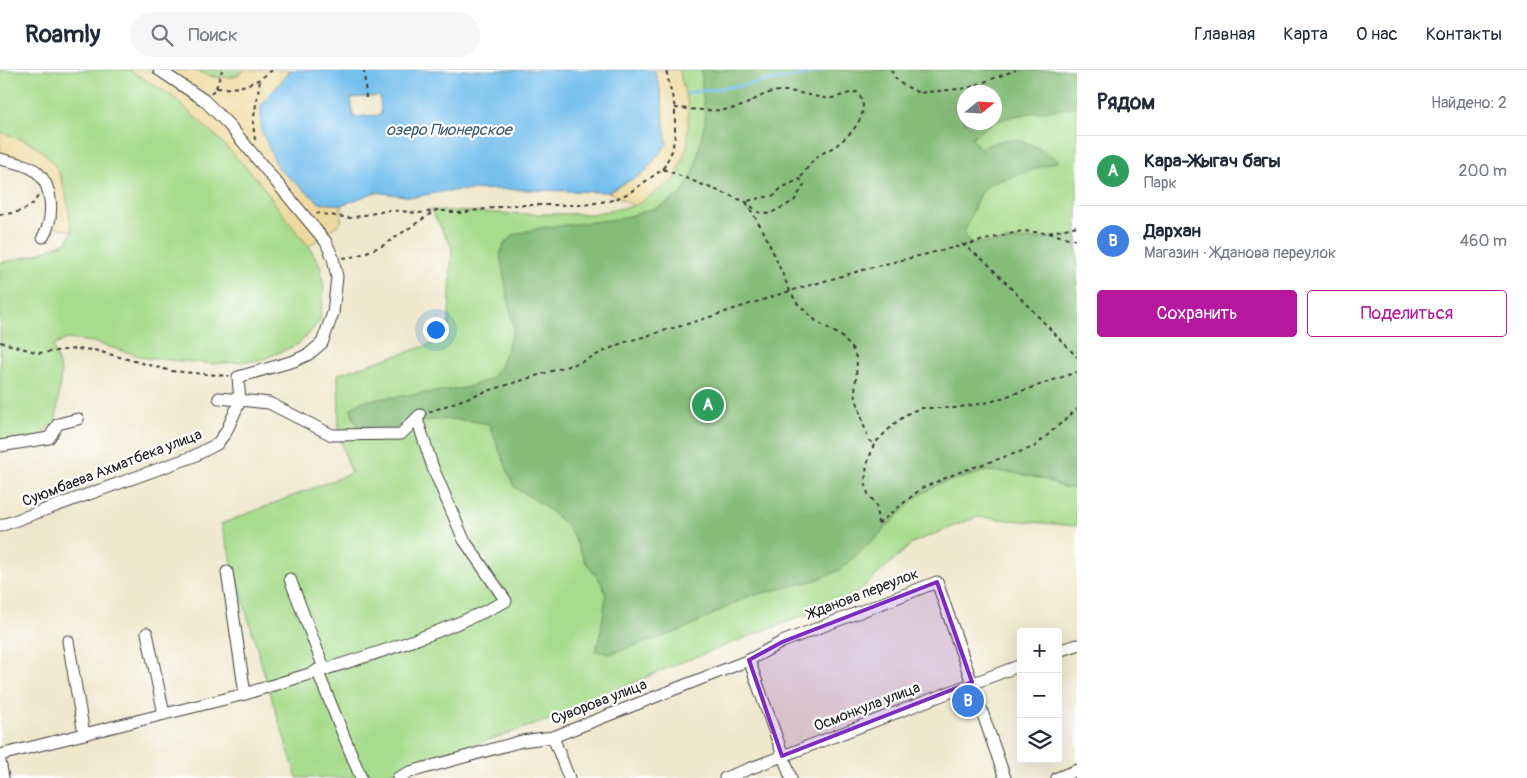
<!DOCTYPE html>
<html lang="ru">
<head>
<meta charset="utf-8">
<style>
	:root { --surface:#fff; --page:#f6f6f7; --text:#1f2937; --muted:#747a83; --line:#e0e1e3; --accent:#b5179e }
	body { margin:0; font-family:Pangolin,sans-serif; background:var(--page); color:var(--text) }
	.controls { position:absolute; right:15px; bottom:15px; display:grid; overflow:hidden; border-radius:5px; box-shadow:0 5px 20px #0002 }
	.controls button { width:45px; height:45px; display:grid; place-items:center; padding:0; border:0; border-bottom:1px solid var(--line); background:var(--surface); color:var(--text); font:25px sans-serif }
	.compass { position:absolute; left:957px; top:15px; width:45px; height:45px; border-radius:50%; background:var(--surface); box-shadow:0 5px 20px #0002; rotate:72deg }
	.you { position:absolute; left:435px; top:259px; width:18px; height:18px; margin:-12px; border:4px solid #fff; border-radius:50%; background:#1a73e8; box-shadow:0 0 0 8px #1a73e833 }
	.badge { display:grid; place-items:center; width:32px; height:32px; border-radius:50%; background:var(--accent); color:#fff; font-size:16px; font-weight:700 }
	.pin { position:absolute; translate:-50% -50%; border:2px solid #fff; box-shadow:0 1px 5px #0006 }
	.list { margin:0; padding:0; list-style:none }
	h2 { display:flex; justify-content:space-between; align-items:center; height:65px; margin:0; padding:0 20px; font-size:21px }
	h2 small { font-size:16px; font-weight:400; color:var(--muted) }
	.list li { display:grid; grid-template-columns:32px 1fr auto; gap:15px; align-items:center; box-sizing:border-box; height:70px; padding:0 20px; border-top:1px solid var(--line) }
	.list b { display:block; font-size:19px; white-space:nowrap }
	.list p { margin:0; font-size:16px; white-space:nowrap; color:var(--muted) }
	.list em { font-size:16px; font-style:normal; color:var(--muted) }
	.actions { display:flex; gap:10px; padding:15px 20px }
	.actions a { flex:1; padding:11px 0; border:1px solid var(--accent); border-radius:5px; text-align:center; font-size:18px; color:var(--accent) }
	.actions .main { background:var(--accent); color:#fff }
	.icon { flex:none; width:28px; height:28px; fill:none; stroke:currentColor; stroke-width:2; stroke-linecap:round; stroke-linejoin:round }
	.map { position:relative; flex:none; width:1077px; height:708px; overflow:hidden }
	header { display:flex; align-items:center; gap:30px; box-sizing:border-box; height:70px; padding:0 25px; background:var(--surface); border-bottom:1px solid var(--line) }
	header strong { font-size:24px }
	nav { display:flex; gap:28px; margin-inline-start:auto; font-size:18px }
	.search { width:350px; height:45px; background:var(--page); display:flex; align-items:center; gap:12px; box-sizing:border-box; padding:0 18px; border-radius:28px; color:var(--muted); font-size:19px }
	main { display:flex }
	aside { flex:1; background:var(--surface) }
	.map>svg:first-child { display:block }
	.green { fill:#a7dc8c; stroke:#627c54; fill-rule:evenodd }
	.forest { fill:#85bc78; stroke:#506c4a }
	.sand { fill:#eeda9e; stroke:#857b5d }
	.water { fill:#74bfed; stroke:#486e84; fill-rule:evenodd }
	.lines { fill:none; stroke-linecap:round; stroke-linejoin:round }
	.stream { stroke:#74bfed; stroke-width:3 }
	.minor-casing { stroke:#3c3b37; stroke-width:13 }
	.path { stroke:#3c3b37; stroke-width:2; stroke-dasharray:4 4; stroke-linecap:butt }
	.minor { stroke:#fff; stroke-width:11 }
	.marked { fill:#7b2cbf; fill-opacity:0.2; stroke:#7b2cbf; stroke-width:4; stroke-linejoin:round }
	.labels { text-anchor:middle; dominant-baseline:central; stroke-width:4.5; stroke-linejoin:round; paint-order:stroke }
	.street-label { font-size:15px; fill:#1c1c1c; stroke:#fff }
	.water-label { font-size:16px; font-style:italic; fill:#3f5d70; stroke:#fff }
</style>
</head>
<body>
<header>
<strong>Roamly</strong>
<div class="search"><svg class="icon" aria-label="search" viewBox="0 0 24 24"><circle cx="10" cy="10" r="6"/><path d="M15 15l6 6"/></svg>Поиск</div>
<nav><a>Главная</a><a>Карта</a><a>О нас</a><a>Контакты</a></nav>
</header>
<main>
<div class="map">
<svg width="1077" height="708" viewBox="0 0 1077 708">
	<rect width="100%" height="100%" fill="#fff"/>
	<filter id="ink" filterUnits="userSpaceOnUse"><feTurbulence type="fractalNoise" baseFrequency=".02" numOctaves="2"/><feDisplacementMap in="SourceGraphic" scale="10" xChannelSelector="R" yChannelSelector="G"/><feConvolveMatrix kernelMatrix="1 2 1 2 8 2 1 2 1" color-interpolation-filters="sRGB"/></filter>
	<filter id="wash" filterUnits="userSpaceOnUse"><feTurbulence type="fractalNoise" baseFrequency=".0096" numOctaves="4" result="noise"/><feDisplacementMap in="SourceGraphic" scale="20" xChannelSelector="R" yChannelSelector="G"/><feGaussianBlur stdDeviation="1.12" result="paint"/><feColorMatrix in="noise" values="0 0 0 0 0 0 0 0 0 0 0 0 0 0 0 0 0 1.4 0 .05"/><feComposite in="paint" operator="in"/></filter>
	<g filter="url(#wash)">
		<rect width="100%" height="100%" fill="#efe8cd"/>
		<g class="green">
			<path d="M0,0h129l42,25 49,45 37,39 41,55 11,12 11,19 4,24 -4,32 -21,23 -38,16 -47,4 -68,-6 -53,-16 -26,-3 -14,7 8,26 -5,49 -19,16 -37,6v-180l31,-7 36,-14 5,-11 -11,-56 -30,-32 -31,-11z"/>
			<path d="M193,0h52c-16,12 -34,6 -52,0z"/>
			<path d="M679,0h398v456l-100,-9 -63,25 -62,55 -180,69 -124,54 -171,58h-80l-28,-88 -48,-166 130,-51 -12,-38 -1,-61 110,-35 4,-91 -21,-38 89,4h71l43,-8 54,-101zM964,22h30v30h-30z"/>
		</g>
		<path class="forest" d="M701,0h376v36c-29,7 -54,5 -82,16l-1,-30h-30v30l29,1 -22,15 9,10c7,-2 15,-6 23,-8 18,-4 42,11 56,21l-69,23 -10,9 -16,40 6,11 107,-9v253h-12l-22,-9 -29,-6 -26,-2 -49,13 -24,14 -38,39 -39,34 -25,10 -66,16 -67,34 -71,23 -14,-3 5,-14 6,-41 -4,-12 -17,-23 -13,-28 -8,-10 -22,-19 -28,-17 -25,-63c-24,-5 -45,-6 -70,-2 -27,4 -61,29 -68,-14l11,-7 103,-13 25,-9 9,-10 15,-39 -14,-75 4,-11 9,-9 26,-7 80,-9 40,-12 23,-13 12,-23 11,-50z"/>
		<g class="sand">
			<path d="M129,0h64l21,7h22l9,-7h46l-9,9 -4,89 42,35 22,2 -1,17 -32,24 -11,-12 -41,-55 -37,-39 -49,-45z"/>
			<path d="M654,0h25l9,35v39l-13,36 -41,26 -26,-14 36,-19 23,-29c-5,-24 -3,-51 -13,-74z"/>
			<path d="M0,62c10,4 21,6 30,11 35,19 36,53 42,88l-22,-5 -9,-49 -41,-18z"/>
		</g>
		<path class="water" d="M291,0h363c10,22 8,50 13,74l-23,29 -36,19 -114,-3 -48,2 -32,6 -39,-5 -33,13 -22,-2 -42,-35 -17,-38v-25zM380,26l1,19 -28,2 -2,-19z"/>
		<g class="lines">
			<path class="stream" d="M688,23l108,-16 29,-7"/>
		</g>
	</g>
	<g filter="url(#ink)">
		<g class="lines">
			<defs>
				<g id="minor">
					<path d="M0,89c11,3 28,5 37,13 17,16 17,47 6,65"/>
					<path d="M219,328l50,5 63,32 69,-1 19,-19"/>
					<path d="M0,376l49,-8 9,-14 20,-5"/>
					<path d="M0,456l192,-69 25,-13 9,-12 14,-31 -2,-24 56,-16 15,-7 13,-11 11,-30 4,-36 -4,-19 -7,-16 -98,-118 -24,-24 -45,-30"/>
					<path d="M290,509l34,89"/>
					<path d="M147,563l17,81"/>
					<path d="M68,571l16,93"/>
					<path d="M1058,581l19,-6"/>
					<path d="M749,590l42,118"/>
					<path d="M317,600l44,108"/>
					<path d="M245,624c87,-28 179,-51 261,-93l-42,-61 -31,-72 -15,-46"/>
					<path d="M553,667l16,41"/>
					<path d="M0,685l245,-61 -18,-122"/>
					<path d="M0,691l3,17"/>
					<path d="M398,708l12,-6 112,-31 31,-4 196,-77 33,-18 155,-60 68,196"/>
					<path d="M725,708l296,-113"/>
					<path d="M1057,708l20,-8"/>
				</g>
			</defs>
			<use href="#minor" class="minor-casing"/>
			<g class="path">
				<path d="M364,0l2,28"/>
				<path d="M891,0l7,12 21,11 49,-5 48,-18"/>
				<path d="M216,18l6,-18"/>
				<path d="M211,23l5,-5c21,2 40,-4 56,-18"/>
				<path d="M675,38c21,1 49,6 69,-3 11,-5 21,-13 35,-14 16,-1 30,5 45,7 12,2 22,-6 33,-6 17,20 -6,43 -23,55 -5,3 -12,6 -17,10 -7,5 -12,15 -17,22"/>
				<path d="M255,70l-2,-17 7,-43"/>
				<path d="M663,99l83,33 12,10 11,2 25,-13 10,-16 -4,-6 -19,9 -6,7 -28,6"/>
				<path d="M746,132l19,32 25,57 7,12 19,18 25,15 11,12 5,12 -2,34 9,32 5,14 5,4"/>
				<path d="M316,143l34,5 40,-8 28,3 16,-2"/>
				<path d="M0,144c16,0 32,-4 39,-20"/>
				<path d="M1049,163l28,-7"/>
				<path d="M962,174l24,18 91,95"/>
				<path d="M343,188l14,-2 27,-11 52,-35 23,3 54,-8h70l30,-5 16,-7 34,-24 9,-18 3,-15v-28l-9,-38"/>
				<path d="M0,272l39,11 35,-4 20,1 77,21 58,5"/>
				<path d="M429,342l49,-18 103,-32 41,-19 72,-21 96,-31 83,-24 149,-36 25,2 30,7"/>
				<path d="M878,454l-2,-20 -8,-10 -3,-13 2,-16 7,-21 20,-20 16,-12 12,-4h33l35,-6 87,-30"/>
				<path d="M878,454l44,-36 35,-15 77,-26 43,-38"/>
			</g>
			<use href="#minor" class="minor"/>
		</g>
	</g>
	<path class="marked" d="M937,512l35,100 -190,74 -33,-96 33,-18z"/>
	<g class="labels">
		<g class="street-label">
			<text transform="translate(112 398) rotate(-21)">Суюмбаева Ахматбека улица</text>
			<text transform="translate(863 524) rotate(-21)">Жданова переулок</text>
			<text transform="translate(599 632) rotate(-21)">Суворова улица</text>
			<text transform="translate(867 637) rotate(-21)">Осмонкула улица</text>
		</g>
		<g class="water-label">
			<text x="449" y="60">озеро Пионерское</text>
		</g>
	</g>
</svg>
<div class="controls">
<button>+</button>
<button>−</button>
<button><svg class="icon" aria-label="layers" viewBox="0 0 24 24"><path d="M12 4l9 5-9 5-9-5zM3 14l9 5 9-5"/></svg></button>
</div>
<svg class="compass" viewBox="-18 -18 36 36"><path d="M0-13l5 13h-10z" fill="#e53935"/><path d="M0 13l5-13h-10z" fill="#747a83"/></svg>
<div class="you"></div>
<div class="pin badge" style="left:708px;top:335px;background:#2e9e5b">A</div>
<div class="pin badge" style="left:968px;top:631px;background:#3f7fe0">B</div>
</div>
<aside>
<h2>Рядом<small>Найдено: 2</small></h2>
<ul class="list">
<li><span class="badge" style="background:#2e9e5b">A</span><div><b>Кара-Жыгач багы</b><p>Парк</p></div><em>200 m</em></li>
<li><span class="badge" style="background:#3f7fe0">B</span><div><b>Дархан</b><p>Магазин · Жданова переулок</p></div><em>460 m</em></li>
</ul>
<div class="actions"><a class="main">Сохранить</a><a>Поделиться</a></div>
</aside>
</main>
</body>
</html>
